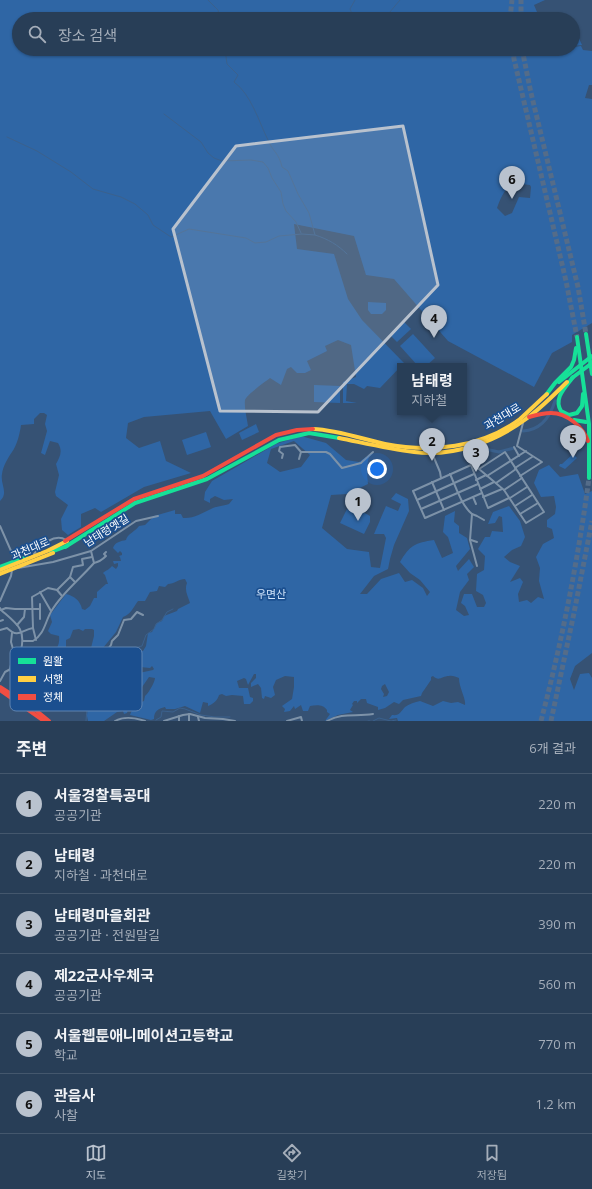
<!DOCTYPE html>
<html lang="ko">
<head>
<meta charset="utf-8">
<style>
	:root { --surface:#283e57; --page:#344961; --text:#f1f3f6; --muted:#a5aeba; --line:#44576d; --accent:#b9c2ce }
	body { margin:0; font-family:"Open Sans","Noto Sans KR",sans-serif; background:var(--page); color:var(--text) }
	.you { position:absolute; left:377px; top:469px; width:14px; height:14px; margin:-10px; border:3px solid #fff; border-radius:50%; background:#1a73e8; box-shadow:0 0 0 6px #1a73e833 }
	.badge { display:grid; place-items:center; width:26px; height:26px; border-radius:50%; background:var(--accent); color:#111; font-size:13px; font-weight:700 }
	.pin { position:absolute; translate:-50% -33px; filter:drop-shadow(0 1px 2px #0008) }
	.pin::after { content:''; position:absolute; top:21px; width:14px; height:12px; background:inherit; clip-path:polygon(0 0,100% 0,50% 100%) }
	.popup { position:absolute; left:397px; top:363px; width:70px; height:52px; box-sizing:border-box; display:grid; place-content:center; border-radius:0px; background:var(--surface); filter:drop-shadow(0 1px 3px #0005); font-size:13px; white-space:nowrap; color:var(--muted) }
	.popup b { font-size:15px; color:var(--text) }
	.popup::after { content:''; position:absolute; left:50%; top:100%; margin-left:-8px; border:8px solid transparent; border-top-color:var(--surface) }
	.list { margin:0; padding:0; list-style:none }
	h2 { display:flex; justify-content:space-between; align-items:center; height:52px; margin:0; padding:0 16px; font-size:17px }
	h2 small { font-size:13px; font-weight:400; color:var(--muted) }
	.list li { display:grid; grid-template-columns:26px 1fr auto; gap:12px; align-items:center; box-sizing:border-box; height:60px; padding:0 16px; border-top:1px solid var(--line) }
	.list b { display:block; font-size:15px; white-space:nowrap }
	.list p { margin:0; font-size:13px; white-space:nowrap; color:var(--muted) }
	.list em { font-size:13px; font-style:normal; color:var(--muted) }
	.icon { flex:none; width:22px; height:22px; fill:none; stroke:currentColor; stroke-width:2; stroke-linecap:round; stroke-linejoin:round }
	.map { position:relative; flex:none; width:592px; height:721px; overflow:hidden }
	.search { position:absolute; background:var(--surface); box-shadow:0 1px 3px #0004; left:12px; right:12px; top:12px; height:44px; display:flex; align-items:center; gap:10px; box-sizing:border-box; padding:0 14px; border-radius:22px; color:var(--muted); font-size:15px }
	.sheet { height:412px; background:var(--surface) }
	nav { display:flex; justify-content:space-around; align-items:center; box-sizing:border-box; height:56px; border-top:1px solid var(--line); background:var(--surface); font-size:11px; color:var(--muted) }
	nav a { display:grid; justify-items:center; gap:2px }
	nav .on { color:var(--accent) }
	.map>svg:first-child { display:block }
	.green { fill:#2f66a5; fill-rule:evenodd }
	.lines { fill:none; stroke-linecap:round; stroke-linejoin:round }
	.stream { stroke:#3b618d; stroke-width:1 }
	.river { stroke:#3b618d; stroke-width:3 }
	.highway-tunnel { stroke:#546c89; stroke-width:5; stroke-dasharray:5 2.5; stroke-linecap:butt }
	.street { stroke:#7d92a8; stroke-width:2 }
	.fast { stroke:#16e098; stroke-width:4 }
	.slow { stroke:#ffcf43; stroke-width:4 }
	.jam { stroke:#f24e42; stroke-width:4 }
	.marked { fill:#b9c2ce; fill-opacity:0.2; stroke:#b9c2ce; stroke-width:3; stroke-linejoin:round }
	.labels { text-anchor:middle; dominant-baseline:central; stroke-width:3.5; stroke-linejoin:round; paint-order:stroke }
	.street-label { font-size:11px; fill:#fff; stroke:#1b4f8f }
	.park-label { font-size:11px; fill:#cfe3fa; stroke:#1b4f8f }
	.key { fill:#1b4f8f; stroke:#5f84b1; stroke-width:1 }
	.key-label { font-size:11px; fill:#fff }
</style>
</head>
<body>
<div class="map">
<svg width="592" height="721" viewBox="0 0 592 721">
	<rect width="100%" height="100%" fill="#365274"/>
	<g class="green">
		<path d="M0,0h545l-11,5 6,14h-521v30h554v-2l8,-1 2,4 9,1v34h-3l-4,13 7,1v224l-20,12v7l-20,11 -18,34 -86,-46 -54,-62 -28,-4 -12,-39 -60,-12 3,25 37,5 14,45 14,21 42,43 -24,25 -13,-2 -3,3 -10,-5h-7l-1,17 11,2h-14v-21l13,-5 -5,-32 -13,-5 -13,6 2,5 -20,10 4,9 -6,3h-8l-6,-6 -4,2 -6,16 -11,-7c-5,4 -24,17 -25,22 -1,8 2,18 3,26l-22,13 -16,-28 -66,6 -16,6 -2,15 13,10 21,-7 6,20 25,12 -47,14 -43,25 -6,-4 -14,6v13l-13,8 -6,-5 -1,-11 7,-14 -12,-9 -1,-4 4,-17 -3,-11c4,-7 7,-13 2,-21l-8,-2 -5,14 -4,-2 6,-22 -2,-7 2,-9 -3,-2h-4l-6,6v5l-13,1c-1,8 -4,20 -9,27 -4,6 -9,14 -10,22 -2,10 7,19 -2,27zM513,183l17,2 1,2 -1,11 -11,-1 -7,16 -7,3 -8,-8c4,-11 7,-18 16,-25z"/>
		<path d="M577,34l5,11 -9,1v-10z"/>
		<path d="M368,302l18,1v7l-4,4h-11l-3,-4z"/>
		<path d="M404,322l7,7 -14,13 -7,-7z"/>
		<path d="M413,334l22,24 -9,8h-8l-18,-20z"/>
		<path d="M314,385l26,1v17l-26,-1z"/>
		<path d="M256,424l3,8 -17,8 -3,-7z"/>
		<path d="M206,432l5,15 -24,8 -5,-15z"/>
		<path d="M301,436l25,7 20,17 13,2 7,-5h3c-3,9 -2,18 -1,27l-21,10 -16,1 -9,33 25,21 22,3 2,15 9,1 6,-30 -2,-4h-10l12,-28 12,5 3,-7 -10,-5 5,-6 12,6 1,12 -15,34 -4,14 -2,10 -14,7 -14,18h7l14,-15 18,-6 6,9 7,-2 11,8 4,8 3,-4 -10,-12 -10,-7 -10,-11c10,-17 15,-19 34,-22l8,18 11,-5 -5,-16 -5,-5 2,-16 10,-5 -1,11 5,4v7l8,5 3,11 -14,17 2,5 11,-12 5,8 -7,7 2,6 -9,12 -4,18 8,6 5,-1 -4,-9 -4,-3 3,-9h8l5,13h7l2,-4 -3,-8 -7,-4 1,-17 7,-4 1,-14 -7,-7 7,-12h5l2,-6 11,1 -1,-15 -3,-1 -4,7 -7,1 5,-12 16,-6 11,15 5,16 -4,9 -9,4 -8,7 6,5 10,4 -10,16 10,-4 3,4 -5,12 1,8 8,-2 4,3 7,-6 6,2 -5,-18 1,-13 -4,-11 7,-13 11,-6 -2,-9 -5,-2v-7l8,-6 1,-7 -2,-11 -13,1 -7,-14 5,-13 10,-5 11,12 18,-3 7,20 7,-3v162l-17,13 -5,13 4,11 6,-16 9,-1 3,5v43h-194l-1,-3 -8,1 3,-4c8,1 8,-3 13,-8 4,-3 10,-5 15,-6l13,5 10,-5 8,2 7,-1 7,3c1,-7 -6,-17 -6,-27 -3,-1 -7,-3 -10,-2 -7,0 -10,6 -16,0l-2,1v3l-9,13 -1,3 -18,4 -4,4 -5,-2 -9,6 -7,2v-3l-11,-4 -1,-4h-5l-4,4v-2h-3l-2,3 1,1 -3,5 3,2 -15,3 -13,6 5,-7 -3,-2v-2c-4,-6 -11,-5 -17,-4l-2,5h-5l-2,-6 -6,4 -1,-3 -4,5 -6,1 1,-3 -3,-3 10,-7 2,-12v-10l-9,-1 -9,4 -3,7 2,8 -4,3 -6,-2 -1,3 -2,-1 -1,-10 -3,-4 -7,3v-4l5,-5v-4h-2l-6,11 -2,-6 -2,-1 -7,3 2,7h9l2,9 3,1v3l-3,3h-6l-1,-8 -11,-1 -6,1 -4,-2 -3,1c-1,5 -6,9 -11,11v-3l-5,-1 -3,11 -15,-7 -10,3h-9l-1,-2c-7,2 -11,4 -11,12l-3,1 -21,-5c3,-9 7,-11 14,-14l1,-5c3,-2 10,-14 10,-18l-6,-1 -9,13 1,3 -11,10 -3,10 -3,1 -1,-3 -6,1 -13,9h-16l-1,-5 1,-12c8,-4 17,-6 25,-4l4,-5 5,1 3,-3 3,-20 2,-1 1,-7 5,-6v-5l2,-4 5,1 3,-5 2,-13 4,-1 5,-9 5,-2 2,-5 13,-5 1,-2 12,-6c-2,-7 -6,-13 -3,-20l-2,-4c-6,0 -11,5 -17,5l-3,3 -6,-1 -2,5 -7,1 -5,9h-7c-5,7 -7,13 -15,16l-7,15 -18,22 -8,2 -3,2 -2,-3 5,-3 4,-16v-6l-2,-1h-7l-2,2 -4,-2 -6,1 -3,8 -4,2v13l-4,12h-6l-5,-5 -1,-5c7,-5 10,-11 9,-19l-8,-2 -3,-3 4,-9 -2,-7 16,-21c8,2 14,6 16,15l3,1 5,-4 4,-8h3v-6l9,-8h2l-3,-9 -2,-2c3,-3 6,-3 9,-7l4,3 2,-3v-3l-4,1 -1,-3h8l-1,-4 -1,-1 3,-1v-2l-2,-2 -2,2 -5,-5c2,-6 8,-7 13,-8 1,-6 10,-9 13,-14l6,-1 9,-9 21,-6v4h6l2,4c10,1 19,-5 28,-9 5,-3 12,-3 18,-5l4,-5 -9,1 -9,-4 -5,3v4l-6,-3 1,-8 7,-11 64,-37zM294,441l16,14 -9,12 -21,5 -13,-9 4,-14zM152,666l2,3 -1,1 -14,3 -2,-1 3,-5 10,1zM385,684l4,8 -2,4 -4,1 1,-3 -3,-5 1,-3z"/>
		<path d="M573,454l4,4 -12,11 -6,-3 1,-2h2z"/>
		<path d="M354,507l16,9v6l-6,12 -24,-11 7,-14 5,2z"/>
		<path d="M35,649l4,1 4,7 3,14 15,3 5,3v6l-17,14c-8,-1 -16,-5 -23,-4l-7,-12 -5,-5 2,-6z"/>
	</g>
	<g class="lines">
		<g class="stream">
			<path d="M208,0l10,10 2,9"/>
			<path d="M353,16l-3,-7 5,-9"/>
			<path d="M384,19l16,-19"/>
			<path d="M225,49l2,15 11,11 -4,7c17,12 25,40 34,58 5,12 11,13 14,27l6,4 10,23 11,19 6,22c13,4 23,10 32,19"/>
			<path d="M164,114l37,28 7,11 6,5 8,3 29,-1 12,2 5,6 4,10 9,14 2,12 3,7 10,11 5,11"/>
			<path d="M7,137l30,14 34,21 22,17 28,8 14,7 13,11 5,10 18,12 18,-8 57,9 9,5 11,-1 13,-6 23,-2 13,1"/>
			<path d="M156,720l5,-3 1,-6 11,1 7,-4 5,1 16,6 14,2h15"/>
			<path d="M86,721l1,-13 2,-6 12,-4h8l12,-8 7,-23 6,-7c0,-7 -1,-13 8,-14l4,-11 8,-6 2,-5 6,-4 5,-8 6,-3"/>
			<path d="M368,721h2"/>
			<path d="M373,721l6,-3 12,3 5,-1"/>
		</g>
		<g class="river">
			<path d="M523,431c18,-1 27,-14 32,-30"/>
			<path d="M474,457l11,-8 14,3 15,-4"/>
		</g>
		<g class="highway-tunnel">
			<path d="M510,19l2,-19"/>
			<path d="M521,19v-19"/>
			<path d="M513,49l1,10 52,222 11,56"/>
			<path d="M522,49l9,44 47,194 8,47"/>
			<path d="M541,721c21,-80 37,-161 48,-243"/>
			<path d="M551,721l23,-108 18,-92"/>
		</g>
		<g class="street">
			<path d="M474,446l-3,19 17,43 21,-10"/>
			<path d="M514,447l5,9"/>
			<path d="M432,453l8,19 1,6"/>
			<path d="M282,458l1,-4 -4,-3 1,-4 15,-2 6,7h25l4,2 12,14 19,-5 12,-11"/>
			<path d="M299,459l2,-7"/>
			<path d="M471,465l8,4 25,21 22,33 18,-11 -39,-60 -26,17"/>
			<path d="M471,465l-58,26 12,27 57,-25"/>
			<path d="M515,468l17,-11"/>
			<path d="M450,474c6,13 11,31 22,40l-2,26 7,26"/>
			<path d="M487,476l39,-25"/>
			<path d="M520,476l22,-14 -25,-16 6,-23"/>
			<path d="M476,480l10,-5"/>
			<path d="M432,482l12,28"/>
			<path d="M496,483l20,-14"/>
			<path d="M480,489l14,-7"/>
			<path d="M504,490l18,-12"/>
			<path d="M473,497l3,7"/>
			<path d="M483,497l19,-8"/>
			<path d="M510,498l17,-11"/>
			<path d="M417,500l57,-26"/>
			<path d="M515,506l17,-11"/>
			<path d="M421,509l57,-25"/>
			<path d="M472,514l5,2 7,4"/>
			<path d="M520,514l18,-11"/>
			<path d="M0,526l15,34"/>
			<path d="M471,540l6,2"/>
			<path d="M34,554c6,-9 21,-21 32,-14"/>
			<path d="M94,563c5,-1 8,-3 12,-7l-2,-2 2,-2"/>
			<path d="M18,568l35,-6 38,-11 45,-30 22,-5"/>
			<path d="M75,582l-5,-5 3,-10 10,-2 -1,-6 10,-2"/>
			<path d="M57,590l13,-13"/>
			<path d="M40,592l11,19"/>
			<path d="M0,601l11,-25 1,-6"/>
			<path d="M0,608l1,2c16,14 25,19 20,40 -1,6 -2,11 -5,16l-11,6 -5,9"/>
			<path d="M1,610l5,-2 9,1h25"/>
			<path d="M40,619v-15"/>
			<path d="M0,621l3,-1"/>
			<path d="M17,625l7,-8 1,-8"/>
			<path d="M0,630l7,-2c12,11 14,2 26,0"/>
			<path d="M12,633l-1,9 2,7v7l-3,13 4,13 4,6"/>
			<path d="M36,640l-3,-12 -1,-31 16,-9 9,2 5,6"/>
			<path d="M23,641h10c12,-7 12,-20 19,-31 11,-18 28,-31 42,-47l-3,-12"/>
			<path d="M33,708l6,-8 9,-5 15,-12 31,-22 6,-2 11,-14 1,-4 6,-6 6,-15 7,-1 6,-7 6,3"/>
			<path d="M189,714v7"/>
			<path d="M179,716v5"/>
			<path d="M198,717l1,4"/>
			<path d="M115,721c9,-5 21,-3 30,0"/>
			<path d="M164,721l19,-6 7,-1 15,4 18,1 12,2"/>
			<path d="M287,721l14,-4 1,4"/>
			<path d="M327,721c16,-9 29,-4 46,-7"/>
		</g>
		<g class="fast">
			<path d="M586,334l6,40"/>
			<path d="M577,337l12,87v54"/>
			<path d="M573,377c-7,10 -20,21 -12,34l8,4 8,-2 5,-7 1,-12"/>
			<path d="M572,378l20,-15"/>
			<path d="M559,382l33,-26"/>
			<path d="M546,395l9,-12 16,-16 3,-7 2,-12"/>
			<path d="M574,420l12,2"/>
			<path d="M65,547l70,-44 72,-24 72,-39 30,-7 30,5"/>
			<path d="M51,552l16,-6"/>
			<path d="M0,567l26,-10"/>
		</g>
		<g class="slow">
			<path d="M313,429c25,1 49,10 72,15 46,9 96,4 135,-25 9,-8 18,-17 27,-25"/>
			<path d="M339,438c25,5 50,11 75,14 40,5 81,-10 112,-33 15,-11 28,-24 41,-37"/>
			<path d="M0,570l47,-19 20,-10"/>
			<path d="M0,574l53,-21"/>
		</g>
		<g class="jam">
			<path d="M529,417c7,-2 15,-4 22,-4 16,0 32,14 37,28"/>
			<path d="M65,541l69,-42 69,-23 73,-41 21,-5 16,-1"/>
			<path d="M0,687l33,21 16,13"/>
			<path d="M0,690l44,31"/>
		</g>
	</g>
	<path class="marked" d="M403,126l35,159 -120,127 -98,-1 -47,-182 63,-83z"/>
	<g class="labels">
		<g class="street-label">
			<text transform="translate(502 416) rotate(-31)">과천대로</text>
			<text transform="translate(106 530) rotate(-32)">남태령옛길</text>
			<text transform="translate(30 548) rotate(-23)">과천대로</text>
		</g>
		<g class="park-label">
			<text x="271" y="593">우면산</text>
		</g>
	</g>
	<rect x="10" y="647" width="132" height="64" rx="6" class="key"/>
	<rect x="18" y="658" width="18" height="6" fill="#16e098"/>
	<rect x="18" y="676" width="18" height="6" fill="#ffcf43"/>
	<rect x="18" y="694" width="18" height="6" fill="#f24e42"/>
	<g class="key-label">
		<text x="43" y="665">원활</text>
		<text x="43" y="683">서행</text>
		<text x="43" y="701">정체</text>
	</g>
</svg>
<div class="you"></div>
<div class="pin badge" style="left:358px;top:521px">1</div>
<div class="pin badge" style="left:432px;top:461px">2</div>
<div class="popup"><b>남태령</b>지하철</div>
<div class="pin badge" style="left:476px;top:472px">3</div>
<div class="pin badge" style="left:434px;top:338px">4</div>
<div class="pin badge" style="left:573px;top:458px">5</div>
<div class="pin badge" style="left:512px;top:199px">6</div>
<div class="search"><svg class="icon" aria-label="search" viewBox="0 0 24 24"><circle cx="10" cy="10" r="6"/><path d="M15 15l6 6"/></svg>장소 검색</div>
</div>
<section class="sheet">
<h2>주변<small>6개 결과</small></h2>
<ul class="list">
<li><span class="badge">1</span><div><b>서울경찰특공대</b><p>공공기관</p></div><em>220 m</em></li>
<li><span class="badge">2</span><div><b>남태령</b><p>지하철 · 과천대로</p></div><em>220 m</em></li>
<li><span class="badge">3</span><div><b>남태령마을회관</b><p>공공기관 · 전원말길</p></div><em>390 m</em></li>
<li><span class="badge">4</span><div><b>제22군사우체국</b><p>공공기관</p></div><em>560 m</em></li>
<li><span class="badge">5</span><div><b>서울웹툰애니메이션고등학교</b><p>학교</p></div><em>770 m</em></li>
<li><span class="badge">6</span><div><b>관음사</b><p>사찰</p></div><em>1.2 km</em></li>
</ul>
</section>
<nav>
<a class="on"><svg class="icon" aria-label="map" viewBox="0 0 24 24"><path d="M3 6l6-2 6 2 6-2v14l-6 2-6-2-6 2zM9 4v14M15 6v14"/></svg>지도</a>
<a><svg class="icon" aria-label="directions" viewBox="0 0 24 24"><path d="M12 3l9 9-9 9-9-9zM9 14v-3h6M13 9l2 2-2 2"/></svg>길찾기</a>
<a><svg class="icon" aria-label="saved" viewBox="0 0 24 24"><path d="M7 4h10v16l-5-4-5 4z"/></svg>저장됨</a>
</nav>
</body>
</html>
